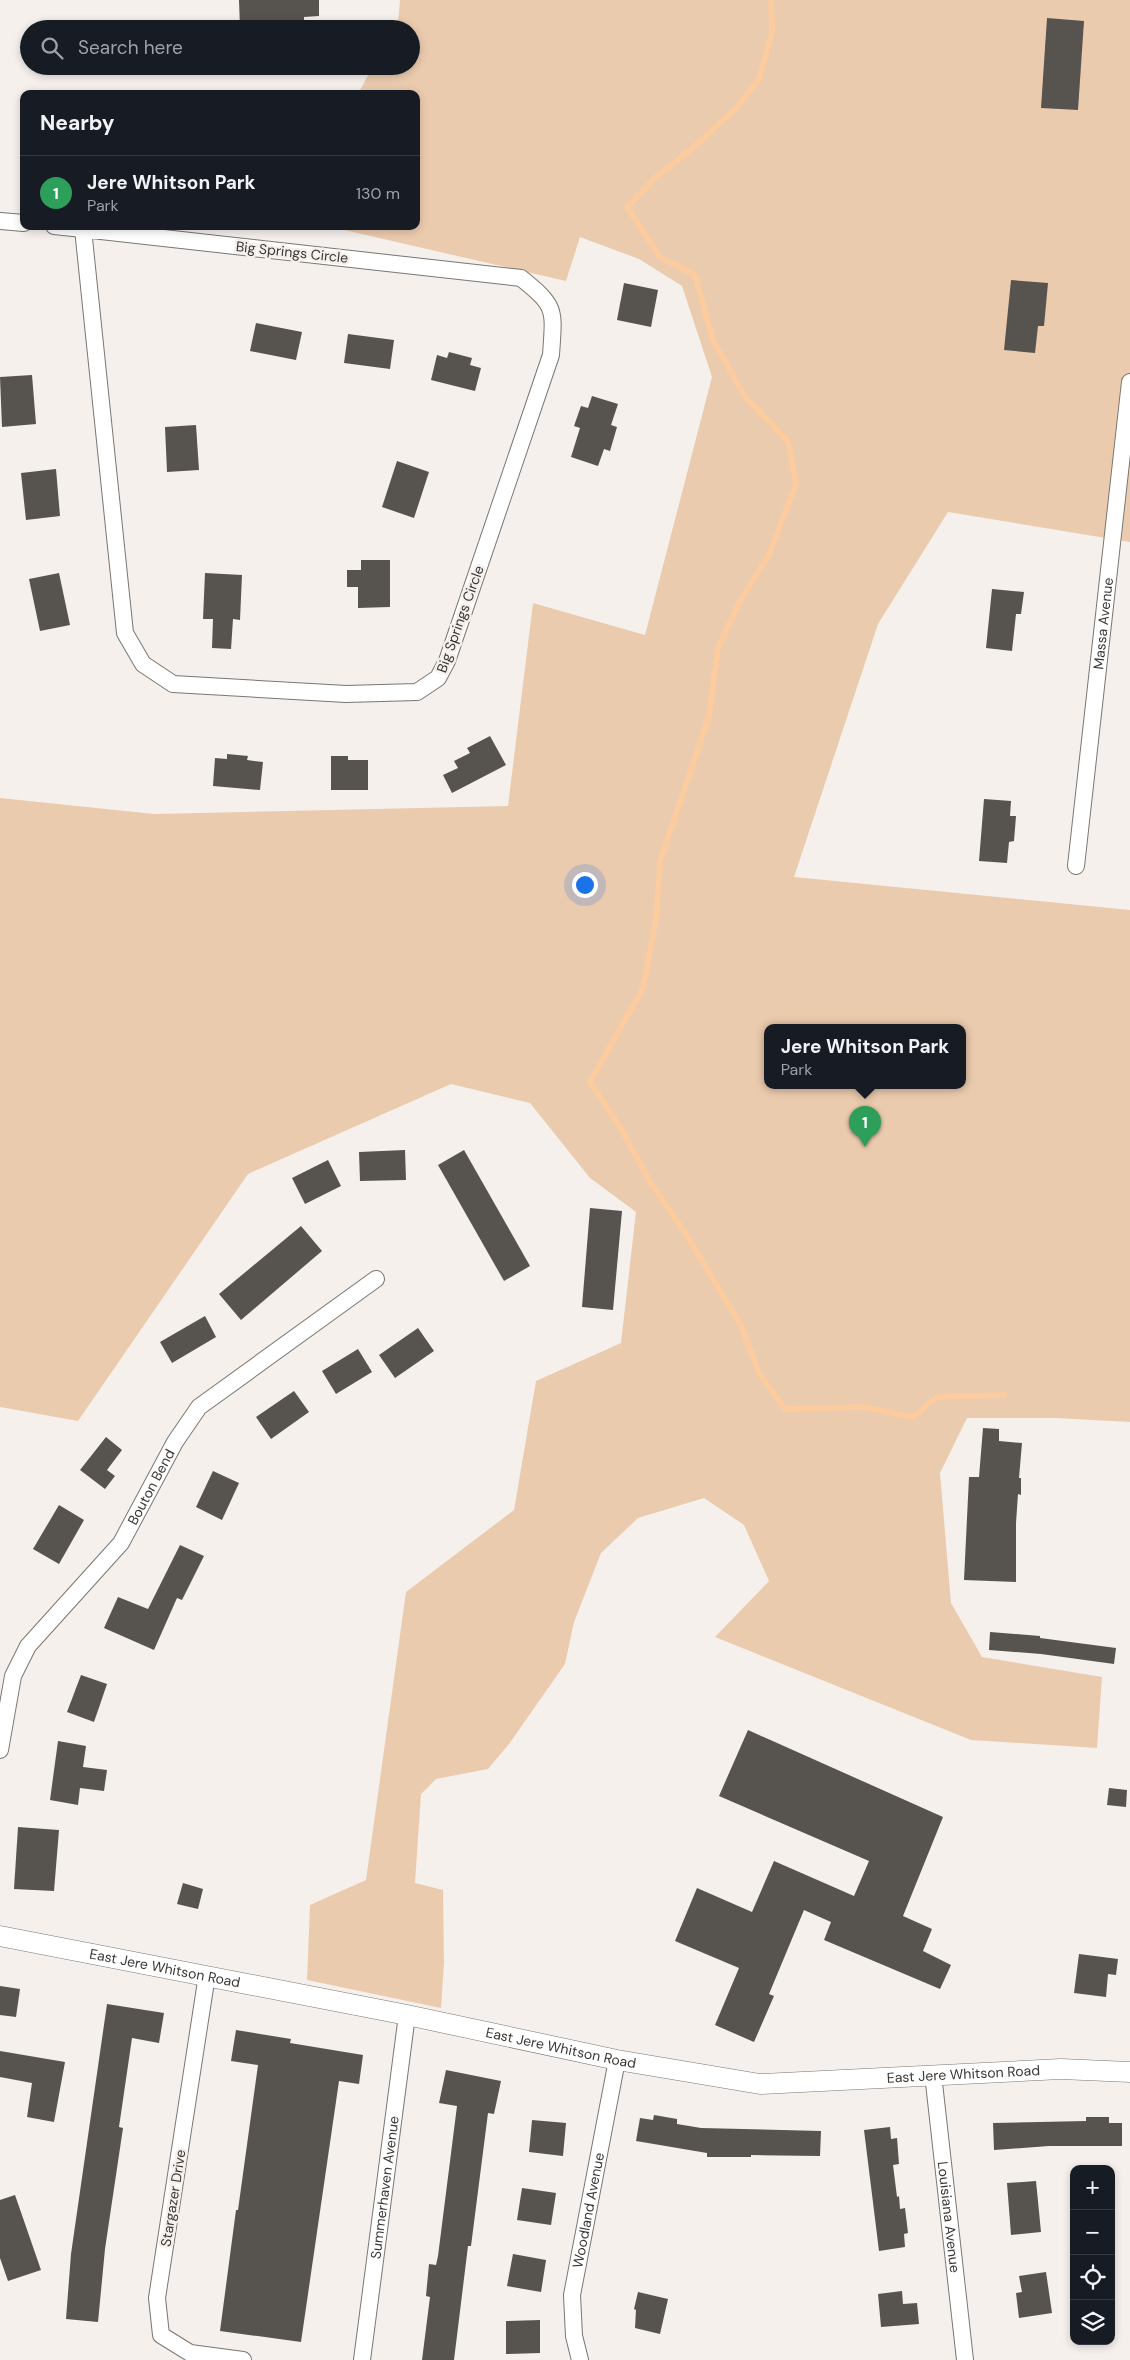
<!DOCTYPE html>
<html lang="en">
<head>
<meta charset="utf-8">
<style>
	:root { --surface:#171b24; --page:#242831; --text:#f1f3f6; --muted:#9ea1a6; --line:#363941; --accent:#7c3aed }
	body { margin:0; font-family:"DM Sans",sans-serif; background:var(--page); color:var(--text) }
	.controls { position:absolute; right:15px; bottom:15px; display:grid; overflow:hidden; border-radius:10px; box-shadow:0 2px 8px #0003 }
	.controls button { width:45px; height:45px; display:grid; place-items:center; padding:0; border:0; border-bottom:1px solid var(--line); background:var(--surface); color:var(--text); font:25px sans-serif }
	.you { position:absolute; left:584px; top:884px; width:18px; height:18px; margin:-12px; border:4px solid #fff; border-radius:50%; background:#1a73e8; box-shadow:0 0 0 8px #1a73e833 }
	.badge { display:grid; place-items:center; width:32px; height:32px; border-radius:50%; background:var(--accent); color:#fff; font-size:16px; font-weight:700 }
	.pin { position:absolute; translate:-50% -41px; filter:drop-shadow(0 1px 2px #0008) }
	.pin::after { content:''; position:absolute; top:26px; width:18px; height:15px; background:inherit; clip-path:polygon(0 0,100% 0,50% 100%) }
	.popup { position:absolute; left:764px; top:1024px; width:202px; height:65px; box-sizing:border-box; display:grid; place-content:center; border-radius:10px; background:var(--surface); filter:drop-shadow(0 1px 4px #0005); font-size:16px; white-space:nowrap; color:var(--muted) }
	.popup b { font-size:19px; color:var(--text) }
	.popup::after { content:''; position:absolute; left:50%; top:100%; margin-left:-10px; border:10px solid transparent; border-top-color:var(--surface) }
	.list { margin:0; padding:0; list-style:none }
	h2 { display:flex; justify-content:space-between; align-items:center; height:65px; margin:0; padding:0 20px; font-size:21px }
	h2 small { font-size:16px; font-weight:400; color:var(--muted) }
	.list li { display:grid; grid-template-columns:32px 1fr auto; gap:15px; align-items:center; box-sizing:border-box; height:75px; padding:0 20px; border-top:1px solid var(--line) }
	.list b { display:block; font-size:19px; white-space:nowrap }
	.list p { margin:0; font-size:16px; white-space:nowrap; color:var(--muted) }
	.list em { font-size:16px; font-style:normal; color:var(--muted) }
	.icon { flex:none; width:28px; height:28px; fill:none; stroke:currentColor; stroke-width:2; stroke-linecap:round; stroke-linejoin:round }
	.map { position:relative; flex:none; width:1130px; height:2360px; overflow:hidden }
	.search { position:absolute; background:var(--surface); box-shadow:0 2px 8px #0003; left:20px; top:20px; width:400px; height:55px; display:flex; align-items:center; gap:12px; box-sizing:border-box; padding:0 18px; border-radius:28px; color:var(--muted); font-size:19px }
	.panel { position:absolute; background:var(--surface); box-shadow:0 2px 8px #0003; left:20px; top:90px; width:400px; height:140px; border-radius:10px }
	.map>svg:first-child { display:block }
	.green { fill:#ebcbae; fill-rule:evenodd }
	.lines { fill:none; stroke-linecap:round; stroke-linejoin:round }
	.stream { stroke:#fdcc9e; stroke-width:5.5 }
	.building { fill:#57534f }
	.minor-casing { stroke:#7a7672; stroke-width:18 }
	.tertiary-casing { stroke:#7a7672; stroke-width:21 }
	.minor { stroke:#fff; stroke-width:16 }
	.tertiary { stroke:#fff; stroke-width:20 }
	.labels { text-anchor:middle; dominant-baseline:central; stroke-width:5; stroke-linejoin:round; paint-order:stroke }
	.street-label { font-size:14px; fill:#393735; stroke:#f5f0ec }
</style>
</head>
<body>
<div class="map">
<svg width="1130" height="2360" viewBox="0 0 1130 2360">
	<rect width="100%" height="100%" fill="#f5f0ec"/>
	<path class="green" d="M400,0h730v542l-182,-30 -70,112 -84,253 336,33v512l-74,-4h-89l-27,55 11,130 31,54 120,20 -5,71 -126,-8 -256,-103 54,-56 -25,-56 -40,-27 -66,20 -37,35 -27,69 -9,42 -56,80 -21,25 -52,10 -15,15 -6,89 28,7 1,73 -3,45 -134,-28 3,-75 56,-25 40,-288 108,-82 22,-129 85,-38 15,-131 -46,-34 -60,-75 -79,-19 -203,90 -170,247 -78,-14v-609l154,16 354,-8 25,-203 112,32 67,-258 -30,-91 -43,-27 -59,-22 -14,44 -239,-55h89v-132h-58l15,-28h38v-37h-17l4,-6zM768,1028h194v58h-194z"/>
	<g class="lines">
		<path class="stream" d="M771,0l1,32 -13,47 -23,29 -43,40 -37,29 -29,30 33,50 35,18 18,65 32,57 43,44 8,43 -27,71 -29,46 -22,47 -9,69 -49,145 -4,57 -13,69 -53,94 30,45 29,53 36,53 56,92 18,48 26,36 78,-2 50,10 24,-20 67,-2"/>
	</g>
	<g class="building">
		<path d="M239,0h80v16l-15,1v9l-64,2z"/>
		<path d="M1047,18l37,3 -6,89 -37,-2z"/>
		<path d="M1011,280l37,3 -4,43h-6l-3,27 -31,-3z"/>
		<path d="M624,283l34,7 -7,37 -34,-7z"/>
		<path d="M256,323l46,9 -6,28 -46,-9z"/>
		<path d="M348,334l46,6 -4,29 -46,-6z"/>
		<path d="M449,352l23,6 -2,7 11,3 -6,23 -44,-11 6,-25 10,3z"/>
		<path d="M32,375l4,49 -34,3 -2,-50z"/>
		<path d="M592,396l26,8 -7,21 6,2 -7,24 -6,-2 -6,17 -27,-9 9,-29 -6,-2 7,-20 7,2z"/>
		<path d="M196,425l3,45 -32,2 -2,-45z"/>
		<path d="M397,461l32,11 -15,46 -32,-11z"/>
		<path d="M56,469l4,47 -34,4 -5,-47z"/>
		<path d="M361,560h29v47l-32,1v-21h-11v-17h14z"/>
		<path d="M59,573l11,52 -30,6 -11,-52z"/>
		<path d="M205,573l37,2 -2,45 -7,-1 -2,30 -19,-1 1,-29h-10z"/>
		<path d="M992,589l32,3 -3,22h-5l-4,37 -26,-3z"/>
		<path d="M490,736l16,29 -54,28 -9,-18 15,-7 -4,-7 16,-8 -3,-5z"/>
		<path d="M227,754l21,2 -1,4 16,2 -3,28 -47,-4 2,-28 12,1z"/>
		<path d="M331,756h17v4h20v30h-37z"/>
		<path d="M984,799l27,2 -1,15h6l-2,25 -5,1 -2,21 -28,-2z"/>
		<path d="M405,1150l1,30 -46,1 -1,-29z"/>
		<path d="M464,1150l66,116 -26,15 -66,-116z"/>
		<path d="M328,1160l13,26 -36,18 -13,-26z"/>
		<path d="M590,1208l32,3 -9,99 -31,-3z"/>
		<path d="M301,1226l21,25 -81,69 -22,-26z"/>
		<path d="M205,1316l11,21 -44,26 -12,-21z"/>
		<path d="M418,1328l16,23 -39,27 -16,-23z"/>
		<path d="M358,1349l14,23 -36,22 -14,-23z"/>
		<path d="M294,1391l15,21 -38,27 -15,-22z"/>
		<path d="M983,1428l16,1v12l23,2 -3,35h2v17l-3,-1 -2,29v59l-52,-2 5,-103h10z"/>
		<path d="M106,1437l16,13 -15,20 8,6 -10,13 -25,-19z"/>
		<path d="M213,1471l26,12 -17,37 -26,-13z"/>
		<path d="M59,1505l25,15 -25,44 -26,-15z"/>
		<path d="M180,1545l24,11 -22,44 -5,-2 -23,52 -50,-22 14,-31 30,12z"/>
		<path d="M990,1632l50,4v2l76,10 -2,16 -73,-10 -52,-4z"/>
		<path d="M81,1675l26,9 -13,38 -27,-10z"/>
		<path d="M748,1730l195,87 -40,99 29,13 -9,22 28,14 -11,24 -116,-49 7,-18 -27,-12 -35,84 5,2 -20,46 -39,-17 24,-57 -64,-27 22,-53 55,24 22,-51 80,35 15,-35 -150,-65z"/>
		<path d="M58,1741l28,5 -3,21 24,3 -3,21 -24,-3 -2,17 -28,-5z"/>
		<path d="M1109,1788l18,2 -1,17 -19,-2z"/>
		<path d="M18,1827l41,3 -5,61 -40,-2z"/>
		<path d="M183,1883l20,6 -5,20 -21,-5z"/>
		<path d="M1079,1954l39,5 -2,16 -8,-1 -2,23 -32,-4z"/>
		<path d="M0,1986l20,3 -4,28 -16,-2z"/>
		<path d="M107,2004l57,9 -5,30 -27,-5 -13,89 4,1 -18,121 -7,73 -32,-3 5,-65z"/>
		<path d="M236,2030l55,9 -1,4 73,12 -4,29 -20,-3 -38,261 -81,-11 16,-121h2l20,-145 -27,-4z"/>
		<path d="M0,2051l65,11 -11,60 -27,-5 5,-34 -32,-6z"/>
		<path d="M446,2070l55,11 -7,33 -6,-1 -17,133h-3l-14,114h-32l8,-63 -4,-1 3,-32 7,1 2,-9 19,-150 -18,-3z"/>
		<path d="M654,2115l23,4v5l24,4 120,3 -1,25 -69,-1v2h-44v-4l-71,-12 4,-23 13,2z"/>
		<path d="M1086,2117h23v6h13v23h-73l-55,4 -1,-27 93,-2z"/>
		<path d="M532,2120l34,3 -3,33 -34,-4z"/>
		<path d="M890,2127l1,12 6,-1 2,26 -6,1 4,32 2,-1 1,13 5,-1 3,25 -4,1 1,13 -26,4 -15,-121z"/>
		<path d="M1036,2181l5,51 -30,3 -4,-52z"/>
		<path d="M522,2188l34,5 -5,32 -34,-5z"/>
		<path d="M15,2195l26,75 -33,11 -8,-23v-58z"/>
		<path d="M513,2254l33,6 -5,32 -34,-6z"/>
		<path d="M1046,2272l6,41 -33,5 -3,-25 6,-1 -3,-16z"/>
		<path d="M902,2291l1,13 14,-1 2,21 -38,3 -3,-33z"/>
		<path d="M638,2292l30,7 -8,35 -25,-6 1,-18 -2,-1z"/>
		<path d="M540,2320v33l-34,1v-33z"/>
	</g>
	<g class="lines">
		<defs>
			<g id="minor">
				<path d="M0,221l24,2"/>
				<path d="M54,226l29,3"/>
				<path d="M83,229l438,49c36,29 33,31 30,77l-104,306 -9,17 -21,14 -71,2 -173,-10 -30,-20 -18,-31z"/>
				<path id="s1" d="M1076,866l54,-484"/>
				<path id="s2" d="M0,1750l13,-74 15,-30 93,-103 54,-101 24,-35 177,-128"/>
				<path d="M207,1975l-50,323 4,37 29,18 53,7"/>
				<path id="s3" d="M933,2074l32,286"/>
				<path id="s4" d="M362,2360l45,-345"/>
				<path id="s5" d="M580,2360l-6,-24 -2,-41 45,-235"/>
			</g>
			<g id="tertiary">
				<path id="s6" d="M0,1936l407,79 210,45 143,24 301,-15 69,3"/>
			</g>
		</defs>
		<use href="#minor" class="minor-casing"/>
		<use href="#tertiary" class="tertiary-casing"/>
		<use href="#minor" class="minor"/>
		<use href="#tertiary" class="tertiary"/>
	</g>
	<g class="labels">
		<g class="street-label">
			<text transform="translate(292 252) rotate(6)">Big Springs Circle</text>
			<text transform="translate(460 619) rotate(-70)">Big Springs Circle</text>
			<text stroke="none"><textPath href="#s1" startOffset="244">Massa Avenue</textPath></text>
			<text stroke="none"><textPath href="#s2" startOffset="311">Bouton Bend</textPath></text>
			<text stroke="none"><textPath href="#s6" startOffset="168">East Jere Whitson Road</textPath></text>
			<text stroke="none"><textPath href="#s6" startOffset="572">East Jere Whitson Road</textPath></text>
			<text stroke="none"><textPath href="#s6" startOffset="978">East Jere Whitson Road</textPath></text>
			<text stroke="none"><textPath href="#s4" startOffset="174">Summerhaven Avenue</textPath></text>
			<text transform="translate(173 2198) rotate(-81)">Stargazer Drive</text>
			<text stroke="none"><textPath href="#s5" startOffset="152">Woodland Avenue</textPath></text>
			<text stroke="none"><textPath href="#s3" startOffset="144">Louisiana Avenue</textPath></text>
		</g>
	</g>
</svg>
<div class="controls">
<button>+</button>
<button>−</button>
<button><svg class="icon" aria-label="locate" viewBox="0 0 24 24"><circle cx="12" cy="12" r="6"/><path d="M12 2v4M12 18v4M2 12h4M18 12h4"/></svg></button>
<button><svg class="icon" aria-label="layers" viewBox="0 0 24 24"><path d="M12 4l9 5-9 5-9-5zM3 14l9 5 9-5"/></svg></button>
</div>
<div class="you"></div>
<div class="pin badge" style="left:865px;top:1147px;background:#2e9e5b">1</div>
<div class="popup"><b>Jere Whitson Park</b>Park</div>
<div class="search"><svg class="icon" aria-label="search" viewBox="0 0 24 24"><circle cx="10" cy="10" r="6"/><path d="M15 15l6 6"/></svg>Search here</div>
<section class="panel">
<h2>Nearby<small></small></h2>
<ul class="list">
<li><span class="badge" style="background:#2e9e5b">1</span><div><b>Jere Whitson Park</b><p>Park</p></div><em>130 m</em></li>
</ul>
</section>
</div>
</body>
</html>
